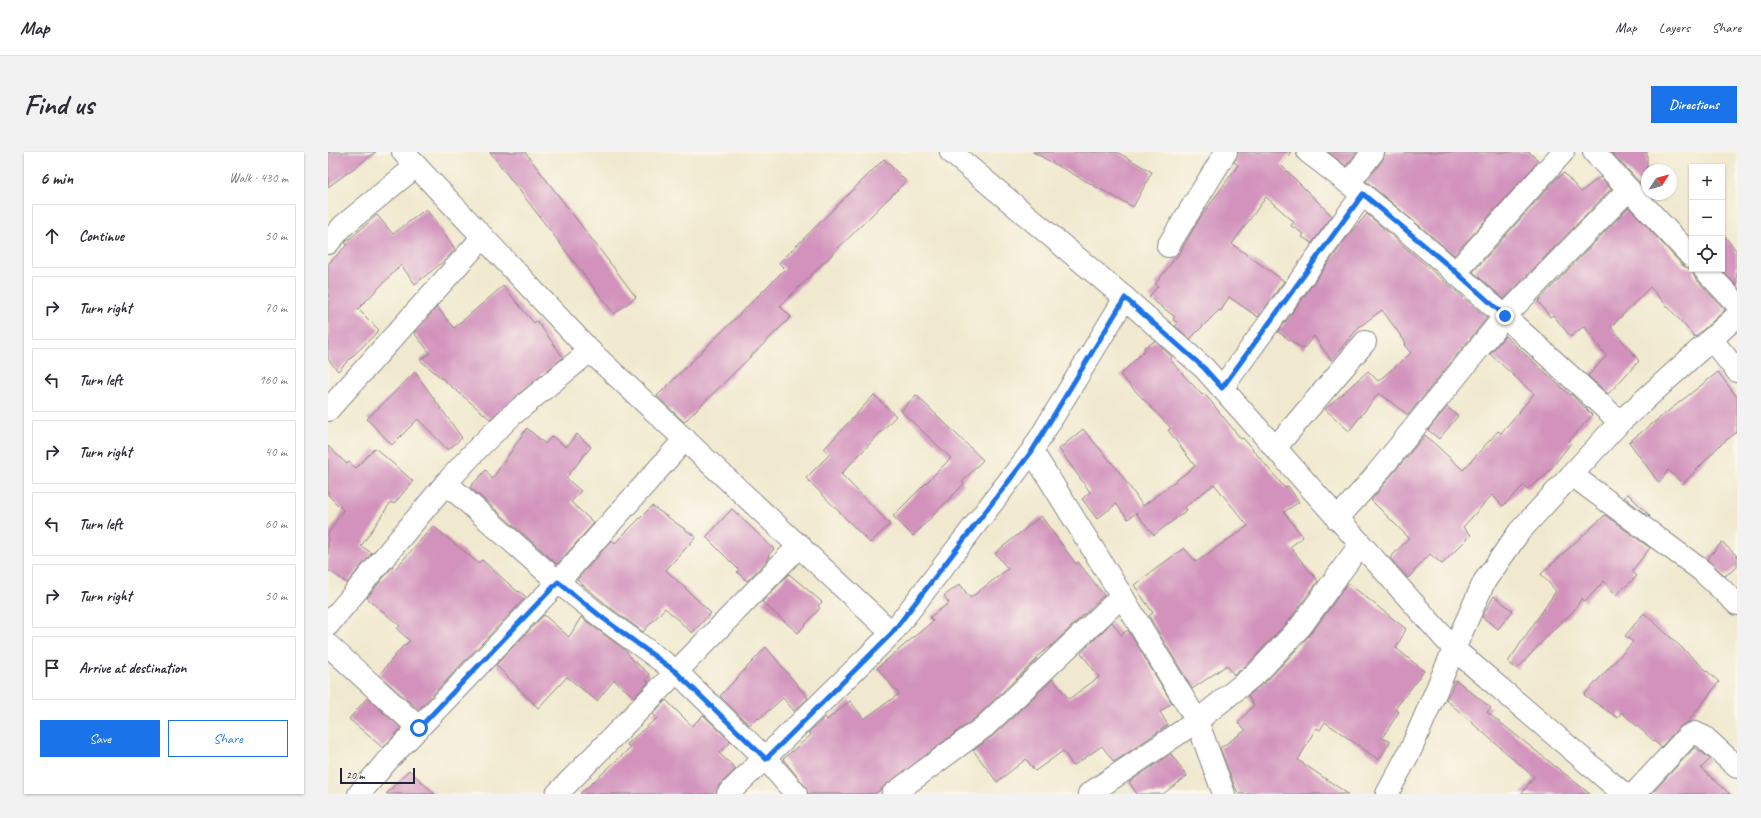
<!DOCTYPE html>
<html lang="en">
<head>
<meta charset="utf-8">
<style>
	:root { --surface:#fff; --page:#f2f2f3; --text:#2b2b33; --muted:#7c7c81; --line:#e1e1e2; --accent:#1a73e8 }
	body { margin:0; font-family:Caveat,sans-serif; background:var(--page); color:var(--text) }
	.controls { position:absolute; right:12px; top:12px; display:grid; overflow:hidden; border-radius:0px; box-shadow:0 1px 3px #0004 }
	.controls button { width:36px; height:36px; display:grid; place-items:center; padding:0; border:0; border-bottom:1px solid var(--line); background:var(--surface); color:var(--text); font:20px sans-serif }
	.compass { position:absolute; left:1313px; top:12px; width:36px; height:36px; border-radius:50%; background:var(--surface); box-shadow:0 1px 3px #0004; rotate:54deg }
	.scale { position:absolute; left:12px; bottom:10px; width:75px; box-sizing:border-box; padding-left:4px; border:2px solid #22223b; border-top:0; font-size:11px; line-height:14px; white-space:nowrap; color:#22223b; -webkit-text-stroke:3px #fbf7ec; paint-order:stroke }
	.stop { position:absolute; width:12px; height:12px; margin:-9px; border:3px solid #1a73e8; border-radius:50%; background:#fff }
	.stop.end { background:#1a73e8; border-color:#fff; box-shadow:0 1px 4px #0008 }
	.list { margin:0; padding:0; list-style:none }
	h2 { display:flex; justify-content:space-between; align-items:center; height:52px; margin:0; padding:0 16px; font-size:17px }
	h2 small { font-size:13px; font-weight:400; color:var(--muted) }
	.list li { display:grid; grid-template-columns:26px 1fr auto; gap:12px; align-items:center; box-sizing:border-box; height:64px; margin:0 8px 8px; padding:0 8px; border:1px solid var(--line); border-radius:0px }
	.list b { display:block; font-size:15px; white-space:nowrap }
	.list em { font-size:13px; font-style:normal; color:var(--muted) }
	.actions { display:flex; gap:8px; padding:12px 16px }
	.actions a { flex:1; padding:9px 0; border:1px solid var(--accent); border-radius:0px; text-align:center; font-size:14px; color:var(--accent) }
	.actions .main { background:var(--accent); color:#fff }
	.icon { flex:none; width:22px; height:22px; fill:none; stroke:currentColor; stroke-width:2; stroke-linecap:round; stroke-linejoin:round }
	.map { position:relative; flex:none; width:1409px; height:642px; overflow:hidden; border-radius:0px }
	header { display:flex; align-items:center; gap:24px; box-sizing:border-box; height:56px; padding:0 20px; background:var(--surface); border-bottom:1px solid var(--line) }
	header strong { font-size:19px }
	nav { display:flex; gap:22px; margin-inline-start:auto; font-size:14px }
	.intro { display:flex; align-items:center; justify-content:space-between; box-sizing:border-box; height:96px; padding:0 24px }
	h1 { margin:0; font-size:28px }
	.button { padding:10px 18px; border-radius:0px; background:var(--accent); color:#fff; font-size:14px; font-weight:700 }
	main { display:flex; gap:24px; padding:0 24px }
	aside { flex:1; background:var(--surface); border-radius:0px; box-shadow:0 1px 3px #0004 }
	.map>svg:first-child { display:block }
	.building { fill:#d292bc }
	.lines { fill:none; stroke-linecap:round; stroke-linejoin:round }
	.street-casing { stroke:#8a8685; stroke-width:24 }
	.street { stroke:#fff; stroke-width:22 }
	.route { stroke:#1a73e8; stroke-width:5 }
</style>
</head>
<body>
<header>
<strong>Map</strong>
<nav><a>Map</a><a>Layers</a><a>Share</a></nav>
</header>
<div class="intro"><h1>Find us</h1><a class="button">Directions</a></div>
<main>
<aside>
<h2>6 min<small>Walk · 430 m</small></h2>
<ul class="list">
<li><svg class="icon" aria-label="ahead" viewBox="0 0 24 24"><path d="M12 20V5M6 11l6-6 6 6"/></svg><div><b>Continue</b></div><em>50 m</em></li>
<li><svg class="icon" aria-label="right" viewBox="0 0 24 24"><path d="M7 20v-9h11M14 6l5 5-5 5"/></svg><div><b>Turn right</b></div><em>70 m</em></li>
<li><svg class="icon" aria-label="left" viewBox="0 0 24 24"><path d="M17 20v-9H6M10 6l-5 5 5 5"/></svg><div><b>Turn left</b></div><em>160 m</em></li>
<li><svg class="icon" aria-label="right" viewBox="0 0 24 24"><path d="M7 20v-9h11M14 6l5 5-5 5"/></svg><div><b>Turn right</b></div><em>40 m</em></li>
<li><svg class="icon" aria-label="left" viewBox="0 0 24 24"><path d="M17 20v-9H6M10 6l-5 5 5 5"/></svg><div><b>Turn left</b></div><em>60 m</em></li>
<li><svg class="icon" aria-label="right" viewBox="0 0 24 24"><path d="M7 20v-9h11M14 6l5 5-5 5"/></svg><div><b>Turn right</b></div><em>50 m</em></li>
<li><svg class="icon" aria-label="arrive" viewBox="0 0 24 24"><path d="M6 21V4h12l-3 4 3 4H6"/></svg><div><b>Arrive at destination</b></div></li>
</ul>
<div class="actions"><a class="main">Save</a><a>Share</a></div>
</aside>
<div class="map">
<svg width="1409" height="642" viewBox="0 0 1409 642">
	<rect width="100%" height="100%" fill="#fbf7ec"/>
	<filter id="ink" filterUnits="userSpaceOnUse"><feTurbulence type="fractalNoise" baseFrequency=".025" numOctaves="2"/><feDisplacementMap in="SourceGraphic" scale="8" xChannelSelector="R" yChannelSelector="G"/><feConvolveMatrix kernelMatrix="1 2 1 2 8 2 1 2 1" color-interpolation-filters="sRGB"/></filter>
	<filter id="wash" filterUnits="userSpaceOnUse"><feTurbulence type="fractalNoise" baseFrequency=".012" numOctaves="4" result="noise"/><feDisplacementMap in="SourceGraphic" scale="16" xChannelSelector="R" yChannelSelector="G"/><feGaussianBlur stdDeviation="0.9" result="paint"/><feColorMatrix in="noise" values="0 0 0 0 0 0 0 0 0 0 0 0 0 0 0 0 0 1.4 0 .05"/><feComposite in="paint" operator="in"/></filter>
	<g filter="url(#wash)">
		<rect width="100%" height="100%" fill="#f1e9cf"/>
		<g id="blocks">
			<g class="building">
				<path d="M0,0h48l-48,35z"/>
				<path d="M162,0h35l111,145 -22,17z"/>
				<path d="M705,0h84l35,20 -19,35z"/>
				<path d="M910,0h53l-10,13 51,51 -20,27 -10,-6 2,-3 -13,-8 3,-4 -28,-25 -34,47 52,37 -26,36 -29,-20 -8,14 -2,-1 -29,29 -15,-13 3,-2 -5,-5 2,-2 -26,-20 9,-11 -3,-2 27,-34h-1l19,-32 38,-53 -4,-3z"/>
				<path d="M1000,0h29l-11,14z"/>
				<path d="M1057,0h144l10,9 -85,94 -88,-74 17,-21z"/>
				<path d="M1283,0h36v38z"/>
				<path d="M556,7l22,22 -126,125 11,11 -107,105 -27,-26 128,-127 -6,-6z"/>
				<path d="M1236,21l17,19 19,-15 11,12 -107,110 -31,-27 84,-94z"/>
				<path d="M1301,55l54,59 9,3 3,9 30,32 -30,27 -45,-50 -39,40 28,34 -31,33 -20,-18 18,-20 -22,-30 -13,11 -18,-22 -3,2 -12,-16z"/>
				<path d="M98,57l29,40 -11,12 -29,23 -14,-19 -43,44 21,21 -41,41 -10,-12v-95l19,-19 -2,-2 32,-28 16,19z"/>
				<path d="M1039,62l120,104 -79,97 -29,-22 -30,38 -24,-22 43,-38 10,10 33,-28 -7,-8 2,-2 -24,-33 -23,17 -28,33 -17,-24 -11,13 -25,-17 73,-100z"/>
				<path d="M1394,81l14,17 1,36 -16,-17z"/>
				<path d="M175,134l31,37 3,-2 26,36 -73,62 -70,-59 10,-7 -16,-20 23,-26 17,21z"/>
				<path d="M1177,184l65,59 1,-1 21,21 -23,26 2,2 -25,32 -19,14 -3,-4 -21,21 -11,-11 -29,32 8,8 -29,29 -12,-10 -22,24 -18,-20 19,-20 -38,-38 54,-65 38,35 35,-39 3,2 33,-39 -44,-40z"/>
				<path d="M827,189l17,16 -2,3 32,35 2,-2 37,46 2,-1 42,50 3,-2 11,16 -15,10 19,25 -13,10 28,34 -27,37 -41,44 -16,13 -7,-10 -35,24 -43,-73 4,-3 -19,-28 50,-37 12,14 52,-36 -34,-42 -29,23 2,3 -33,25 -18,-22 -8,6 -12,-15 -19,15 -15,-20 8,-7 -31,-43 24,-20 35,41 25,36 52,-40 -27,-36 3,-2 -51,-53 25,-25 -1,-2z"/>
				<path d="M87,220l47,66 -14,12 -30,-31 -26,26 -25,-26z"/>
				<path d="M1390,220l19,25v35l-17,13 -37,39 -15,-14 -9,13 -30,-41z"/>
				<path d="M546,243l22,21 -55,58 49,50 -20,19 -64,-65 24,-24 -6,-5z"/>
				<path d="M588,243l67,65 -21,22 2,2 -51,52 -20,-20 58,-58 -50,-47z"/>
				<path d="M1119,255l11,9 -19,23 -11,-9z"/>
				<path d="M199,276l18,16 7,-8 14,11 11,-13 14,13 -25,31 15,13 -10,11 23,21 -37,41 -87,-77 16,-17 6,9z"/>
				<path d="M0,294l19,18 2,-2 7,6 19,-20 38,33 -19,23 -3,-2 -30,44 11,7 -25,30 -19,-13v-36l15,-24 -15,-15z"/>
				<path d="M1300,342l22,22 -1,1 -25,-20z"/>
				<path d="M324,354l44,31 -30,33 45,43 -19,20 -27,-25 -22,24 -31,-23 -35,-29 35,-40 3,3z"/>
				<path d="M404,357l42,40 -6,6 2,2 -23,24 -10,-9 2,-2 -33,-33z"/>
				<path d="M1277,363l45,33 -18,23 5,5 -21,19 -12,-14 -19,21 -3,-4 -10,15 -16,14 -39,42 -9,-7 48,-71 -15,-17z"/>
				<path d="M713,364l35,48 2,-2 26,33 -53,51 -15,11 1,2 -61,58 -101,77h-67l-3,-8 -22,-27 28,-24 -2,-3 16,-15 2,3 23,-19 14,18 35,-25 -22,-26 56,-47 -3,-4 19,-14 -5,-7 16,-12 10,14 38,-29 -13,-16z"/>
				<path d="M105,374l45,37 4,-3 36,32 1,-1 7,6 -108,113 -39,-35 23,-28 8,-6 -13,-12 3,-3 -33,-28 25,-31 3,2z"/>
				<path d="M1394,390l15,14v11l-12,9 -18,-17z"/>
				<path d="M461,422l33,28 -4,4 2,2 -22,25 -36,-31z"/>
				<path d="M1020,431l58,46 -10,19 28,23 -29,38 4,3 -17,26 8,4 -11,18 -54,-38 -5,8 -4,-2 -18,32 50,34h-109l-4,-7 -15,-39 26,-18 -8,-7 16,-18 -6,-9 20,-16 42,-45z"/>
				<path d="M1166,444l19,15 -15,18 -16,-12z"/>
				<path d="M1316,461l75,69 -32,41 -8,4 -18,20 -40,-35 -3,6 -34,-23 49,-53 -8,-6z"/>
				<path d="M216,463l25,22 12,-20 45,34 6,8 18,16 -4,5 3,2 -15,15 -20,-17 -17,21 -30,-24 -29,31 -42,-43z"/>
				<path d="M784,470l9,13 7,-5 44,73 -12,9 8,13 -54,37 -12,-16 -29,20 -10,-15 -28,20 -9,-12 -29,23 -24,-32 20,-14 60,-57 16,20 30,-22 -18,-24z"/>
				<path d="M438,495l42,51 -14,13 -11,-13 -24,21 -1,-1 -9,7 -29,-29z"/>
				<path d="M1128,528l35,28 -4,4 103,82h-69l13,-17 -88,-77z"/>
				<path d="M39,546l34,30 -18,20 -34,-29z"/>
				<path d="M338,548l26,26 11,-11 28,27 -12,11 17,16 -17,16 -3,9h-136l50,-46 -3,-4 30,-26 -4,-4z"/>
				<path d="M1367,595l15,12 -9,9 29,26h-79z"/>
				<path d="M843,602l16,22 -24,18h-26l-8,-12z"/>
				<path d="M81,618l26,24h-49z"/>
			</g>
		</g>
	</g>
	<g filter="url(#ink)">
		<use href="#blocks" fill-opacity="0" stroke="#8a8685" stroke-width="1"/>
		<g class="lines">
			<defs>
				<g id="street">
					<path d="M75,0l187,199 302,282"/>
					<path d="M623,0l174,146 79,70 250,281 170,145"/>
					<path d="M980,0c110,83 211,177 312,270"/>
					<path d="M1266,0l98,105"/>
					<path d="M1021,31l24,-31"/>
					<path d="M0,91l16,-18 71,-58"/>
					<path d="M840,94l58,-94"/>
					<path d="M1376,117l33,35"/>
					<path d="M1128,120l107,-120"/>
					<path d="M1383,187l26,32"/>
					<path d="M894,236l141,-194"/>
					<path d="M0,258l155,-173"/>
					<path d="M947,296l90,-106"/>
					<path d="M704,299l90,145 75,125 27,73"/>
					<path d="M1244,323l129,95 36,34"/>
					<path d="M118,331l112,99 46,37 73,53 89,87 30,35"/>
					<path d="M1009,367l33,-37 135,-166 123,-126"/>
					<path d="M0,473l118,-142 33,-36 33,-32 78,-64"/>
					<path d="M0,493l91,83"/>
					<path d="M31,642l28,-33 171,-179 127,-143"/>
					<path d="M229,642l243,-249"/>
					<path d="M400,642l164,-161 140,-182 93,-153"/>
					<path d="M565,642l91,-67 138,-131"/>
					<path d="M761,642l108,-73 62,-50 42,-45 59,-81"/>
					<path d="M1059,642l24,-45 43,-100 30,-67 35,-50 101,-110 117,-106"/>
					<path d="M1306,642l54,-58 7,-3 9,4 33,30"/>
				</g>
			</defs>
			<use href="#street" class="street-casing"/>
			<use href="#street" class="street"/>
		</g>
	</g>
	<g class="lines" filter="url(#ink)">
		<path class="route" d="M91,576l139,-146 46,37 72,53 90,87 126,-126 140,-182 93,-153 79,70 18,20 141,-194 93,78 49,44"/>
	</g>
</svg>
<div class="controls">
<button>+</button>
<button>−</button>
<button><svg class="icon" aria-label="locate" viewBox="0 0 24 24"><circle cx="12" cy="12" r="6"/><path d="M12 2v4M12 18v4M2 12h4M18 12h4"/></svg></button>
</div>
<svg class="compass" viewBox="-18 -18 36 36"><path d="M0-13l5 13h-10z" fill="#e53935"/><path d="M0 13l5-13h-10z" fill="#7c7c81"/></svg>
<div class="scale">20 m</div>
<div class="stop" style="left:91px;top:576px"></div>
<div class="stop end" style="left:1177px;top:164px"></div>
</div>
</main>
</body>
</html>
